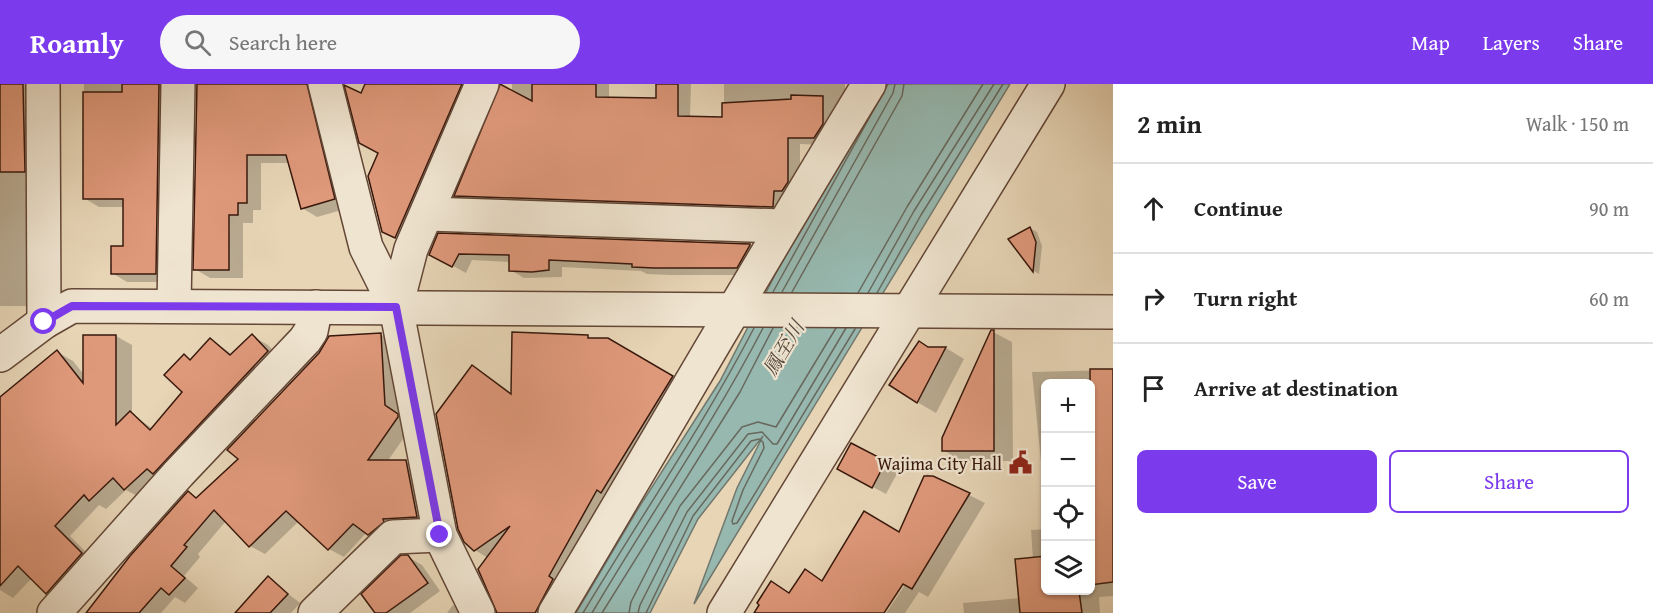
<!DOCTYPE html>
<html lang="en">
<head>
<meta charset="utf-8">
<style>
	:root { --surface:#fff; --page:#f6f6f6; --text:#222; --muted:#767676; --line:#e0e0e0; --accent:#7c3aed }
	body { margin:0; font-family:"Gentium Book Plus","Noto Serif JP",serif; background:var(--page); color:var(--text) }
	.controls { position:absolute; right:18px; bottom:18px; display:grid; overflow:hidden; border-radius:9px; box-shadow:0 2px 4px #0004 }
	.controls button { width:54px; height:54px; display:grid; place-items:center; padding:0; border:0; border-bottom:2px solid var(--line); background:var(--surface); color:var(--text); font:30px sans-serif }
	.stop { position:absolute; width:18px; height:18px; margin:-14px; border:4px solid #7c3aed; border-radius:50%; background:#fff }
	.stop.end { background:#7c3aed; border-color:#fff; box-shadow:0 2px 6px #0008 }
	.list { margin:0; padding:0; list-style:none }
	h2 { display:flex; justify-content:space-between; align-items:center; height:78px; margin:0; padding:0 24px; font-size:26px }
	h2 small { font-size:20px; font-weight:400; color:var(--muted) }
	.list li { display:grid; grid-template-columns:39px 1fr auto; gap:18px; align-items:center; box-sizing:border-box; height:90px; padding:0 24px; border-top:2px solid var(--line) }
	.list b { display:block; font-size:22px; white-space:nowrap }
	.list em { font-size:20px; font-style:normal; color:var(--muted) }
	.actions { display:flex; gap:12px; padding:18px 24px }
	.actions a { flex:1; padding:14px 0; border:2px solid var(--accent); border-radius:9px; text-align:center; font-size:21px; color:var(--accent) }
	.actions .main { background:var(--accent); color:#fff }
	.icon { flex:none; width:33px; height:33px; fill:none; stroke:currentColor; stroke-width:2; stroke-linecap:round; stroke-linejoin:round }
	.map { position:relative; flex:none; width:1113px; height:529px; overflow:hidden }
	header { display:flex; align-items:center; gap:36px; box-sizing:border-box; height:84px; padding:0 30px; background:var(--accent); color:#fff }
	header strong { font-size:28px }
	nav { display:flex; gap:33px; margin-inline-start:auto; font-size:21px }
	.search { width:420px; height:54px; background:var(--page); display:flex; align-items:center; gap:15px; box-sizing:border-box; padding:0 21px; border-radius:33px; color:var(--muted); font-size:22px }
	main { display:flex }
	aside { flex:1; background:var(--surface) }
	.map>svg:first-child { display:block }
	.water { fill:#97b8af; stroke:#71786e; stroke-width:1.5 }
	.shadow { fill:#0003 }
	.lines { fill:none; stroke-linecap:round; stroke-linejoin:round }
	.shore { stroke:#68685e; stroke-width:1.5 }
	.building { fill:#de987a; stroke:#38180c; stroke-width:1.5 }
	.minor-casing { stroke:#644736; stroke-width:36 }
	.minor { stroke:#efe4d0; stroke-width:33 }
	.route { stroke:#7c3aed; stroke-width:8 }
	.labels { text-anchor:middle; dominant-baseline:central; stroke-width:4.5; stroke-linejoin:round; paint-order:stroke }
	.poi-label { font-size:18px; fill:#38180c; stroke:#efe4d0; text-anchor:end }
	.water-label { font-size:20px; font-style:italic; fill:#54483d; stroke:#efe4d0 }
</style>
</head>
<body>
<header>
<strong>Roamly</strong>
<div class="search"><svg class="icon" aria-label="search" viewBox="0 0 24 24"><circle cx="10" cy="10" r="6"/><path d="M15 15l6 6"/></svg>Search here</div>
<nav><a>Map</a><a>Layers</a><a>Share</a></nav>
</header>
<main>
<div class="map">
<svg width="1113" height="529" viewBox="0 0 1113 529">
	<rect width="100%" height="100%" fill="#e7d5b6"/>
	<filter id="stains"><feTurbulence type="fractalNoise" baseFrequency=".00333" numOctaves="4"/><feColorMatrix values="0 0 0 0 .2 0 0 0 0 .09 0 0 0 0 .02 0 0 0 .5 -.17"/></filter>
	<radialGradient id="worn" r=".72"><stop offset=".6" stop-color="#630" stop-opacity="0"/><stop offset="1" stop-color="#630" stop-opacity=".3"/></radialGradient>
	<path class="water" d="M883,0h127l-316,520 43,-116 26,-52 -65,83 -48,94h-74l60,-101 84,-131 55,-106z"/>
	<g class="shadow">
		<path d="M0,0h34l-1,222h-33z"/>
		<path d="M84,0h93l-7,198h-43l-15,-9 13,-26v-40h-26l-15,-9z"/>
		<path d="M198,0h124l27,124 -32,9 -15,-9 -12,-45h-29v47h-8v13h-10v55h-33l-15,-9z"/>
		<path d="M367,0h95l13,7 -66,154 -26,-14 -3,-78 -19,-58z"/>
		<path d="M512,0h97v15h48v-15h34l-1,34h34v-34h121v31l-18,30 -27,-1v46l-14,23 -317,-10 -13,-8 56,-103z"/>
		<path d="M1030,144l7,4 5,14 -3,28 -5,-3 -24,-32z"/>
		<path d="M750,161l13,8 -12,22h-82l-22,-1 -6,-3 -79,-4v10l-38,1 -14,-8v-8l-38,-2 -6,13 -35,-19z"/>
		<path d="M993,248l19,10 1,119h-51l-19,-11z"/>
		<path d="M380,250l15,9 4,72 13,11 -25,36h19l15,8 10,55 -47,17 -17,-10 -23,25 -15,-8 -30,-28 -34,33 -15,-8 -24,-25 -28,33 2,3 -16,19 14,12 -13,15 -10,-6 -14,16h-73l100,-120 10,6z"/>
		<path d="M116,252l16,9v69l21,15 31,-37v-36l7,4 19,-21 23,16 19,-19 16,9 15,16 -142,137 -15,-8 -20,19 -7,-4 -29,31 27,27 -34,39 -16,-9 -15,-15 -19,20 -13,-8v-191l57,-47 16,9 12,15z"/>
		<path d="M587,252l6,4h14l80,45 -133,228h-56l-10,-55 -13,-8 -3,-183 40,27z"/>
		<path d="M929,264h17l18,11 -28,54 -19,-11z"/>
		<path d="M1113,286v226l-14,1 1,16h-136l-1,-10 57,-5 13,-39 -2,-29 15,-1v61h44v-206h-44v127l-14,-139z"/>
		<path d="M851,361l48,25 -13,24 -34,-18z"/>
		<path d="M927,390l58,29 -57,94 -9,-5 -14,21h-19l23,-34 -3,-2 -24,36h-128l36,-19 33,-12 77,-48z"/>
		<path d="M408,473l14,8 18,26 -30,22h-33z"/>
		<path d="M268,494l32,25 -9,10h-36z"/>
		<path d="M453,521l14,8h-20z"/>
	</g>
	<g class="lines">
		<g class="shore">
			<path d="M773,208l115,-208"/>
			<path d="M782,208l111,-199 2,-9"/>
			<path d="M792,208l110,-196 2,-12"/>
			<path d="M858,209l49,-86 76,-123"/>
			<path d="M868,209l46,-82 80,-127"/>
			<path d="M877,209l44,-78 82,-131"/>
			<path d="M583,529c57,-95 120,-187 171,-285"/>
			<path d="M592,529c56,-95 120,-187 171,-285"/>
			<path d="M602,529l138,-221 33,-64"/>
			<path d="M629,529l2,-11 49,-96 62,-79 16,-5 18,5 60,-99"/>
			<path d="M638,529l2,-8 47,-93 61,-78 14,-2 11,12h4l69,-116"/>
			<path d="M646,529l47,-97 58,-75 8,-2 4,3 1,6 -21,42 -11,31 1,3 4,-1 118,-194"/>
		</g>
	</g>
	<g class="building">
		<path d="M0,0h23l2,88h-25z"/>
		<path d="M122,0h37l-3,190h-45v-28h12v-47h-40v-107h39z"/>
		<path d="M197,0h110l28,115 -34,10 -15,-54h-39v48h-9v12h-9v55h-36z"/>
		<path d="M365,0h97l-67,154 -13,-6 -14,-56 10,-23 -19,-10 -15,-58 17,8z"/>
		<path d="M500,0l32,17v-17h64v13l60,1v-14h22v32l44,1v-14l69,-4v-4l32,1v28l-9,14h-26v44l-6,9h-8l-1,16 -319,-11z"/>
		<path d="M1030,143l6,15 -3,30 -25,-33z"/>
		<path d="M438,149l312,11v1l-13,23h-83l-22,-1v-3l-83,-4v10l-17,2 -23,-1v-16l-50,-1 -7,13 -23,-12z"/>
		<path d="M991,246h3v121h-52v-13z"/>
		<path d="M512,248l76,3v3h20l65,38 -72,117 -4,-3 -48,86 4,3 -18,34h-38l-19,-44 32,-43 -36,25 -10,-9 -6,-13 -22,-115 36,-49 39,29z"/>
		<path d="M381,249l4,72 13,9v3l-30,43h38l11,57 -34,2 1,3 -16,13 -15,-11 -25,26 -42,-39 -37,36 -35,-37 -30,35 3,2 -16,19 14,12 -16,17 -8,-7 -22,25h-53l44,-57 58,-65 8,7 42,-39 -11,-9 92,-97 10,-17z"/>
		<path d="M252,250l16,17 -115,123 -6,-5 -23,21 -11,-12 -24,23 -5,-6 -29,31 27,27 -36,41 -28,-28 -18,20v-189l57,-47 26,33v-48h33v90l14,-14 20,19 32,-38 -18,-17 20,-21 6,6 20,-22 20,17z"/>
		<path d="M919,257l9,6h18l-29,56 -28,-18z"/>
		<path d="M1090,285h23v213l-23,3z"/>
		<path d="M851,359l35,18 -14,27 -35,-19z"/>
		<path d="M924,392h9l37,17 -58,96 -9,-5 -19,29h-130l5,-8 -2,-2 14,-22 18,12 16,-24 17,12 42,-70 35,21z"/>
		<path d="M401,471h7l20,28 -42,30h-11l-14,-19z"/>
		<path d="M1046,472v35h33l3,22h-62l-5,-54z"/>
		<path d="M268,492l20,18 -18,19h-35z"/>
	</g>
	<g class="lines">
		<defs>
			<g id="minor">
				<path d="M43,0l1,238"/>
				<path d="M325,0l41,163 30,60 44,228 38,78"/>
				<path d="M428,130l354,12"/>
				<path d="M174,222l4,-222"/>
				<path d="M396,223l15,-58 71,-165"/>
				<path d="M0,271l44,-33 28,-16 1041,6"/>
				<path d="M54,529l125,-140 126,-133 6,-9 5,-24"/>
				<path d="M315,529l78,-76 47,-2"/>
				<path d="M555,529c105,-176 207,-354 314,-529"/>
				<path d="M724,529l324,-529"/>
			</g>
		</defs>
		<use href="#minor" class="minor-casing"/>
		<use href="#minor" class="minor"/>
	</g>
	<g class="lines">
		<path class="route" d="M44,238l28,-16 324,1 44,228"/>
	</g>
	<defs>
		<symbol id="civic-bare" viewBox="-9 -9 18 18"><path d="M-.6-6.5H3V-4.5H.6V-3L4-1V1h2V6H-6V1h2V-1L-.6-3ZM-1.2 2.5V6h2.4V2.5Z" fill="#8f2418" stroke="#efe4d0" stroke-width="2.5" paint-order="stroke"/></symbol>
	</defs>
	<g fill-rule="evenodd">
		<use href="#civic-bare" x="1004" y="362" width="33" height="33"/>
	</g>
	<g class="labels">
		<g class="poi-label">
			<text x="1002" y="379">Wajima City Hall</text>
		</g>
		<g class="water-label">
			<text transform="translate(783 264) rotate(-59)">鳳至川</text>
		</g>
	</g>
	<rect width="100%" height="100%" filter="url(#stains)"/>
	<rect width="100%" height="100%" fill="url(#worn)"/>
</svg>
<div class="controls">
<button>+</button>
<button>−</button>
<button><svg class="icon" aria-label="locate" viewBox="0 0 24 24"><circle cx="12" cy="12" r="6"/><path d="M12 2v4M12 18v4M2 12h4M18 12h4"/></svg></button>
<button><svg class="icon" aria-label="layers" viewBox="0 0 24 24"><path d="M12 4l9 5-9 5-9-5zM3 14l9 5 9-5"/></svg></button>
</div>
<div class="stop" style="left:44px;top:238px"></div>
<div class="stop end" style="left:440px;top:451px"></div>
</div>
<aside>
<h2>2 min<small>Walk · 150 m</small></h2>
<ul class="list">
<li><svg class="icon" aria-label="ahead" viewBox="0 0 24 24"><path d="M12 20V5M6 11l6-6 6 6"/></svg><div><b>Continue</b></div><em>90 m</em></li>
<li><svg class="icon" aria-label="right" viewBox="0 0 24 24"><path d="M7 20v-9h11M14 6l5 5-5 5"/></svg><div><b>Turn right</b></div><em>60 m</em></li>
<li><svg class="icon" aria-label="arrive" viewBox="0 0 24 24"><path d="M6 21V4h12l-3 4 3 4H6"/></svg><div><b>Arrive at destination</b></div></li>
</ul>
<div class="actions"><a class="main">Save</a><a>Share</a></div>
</aside>
</main>
</body>
</html>
